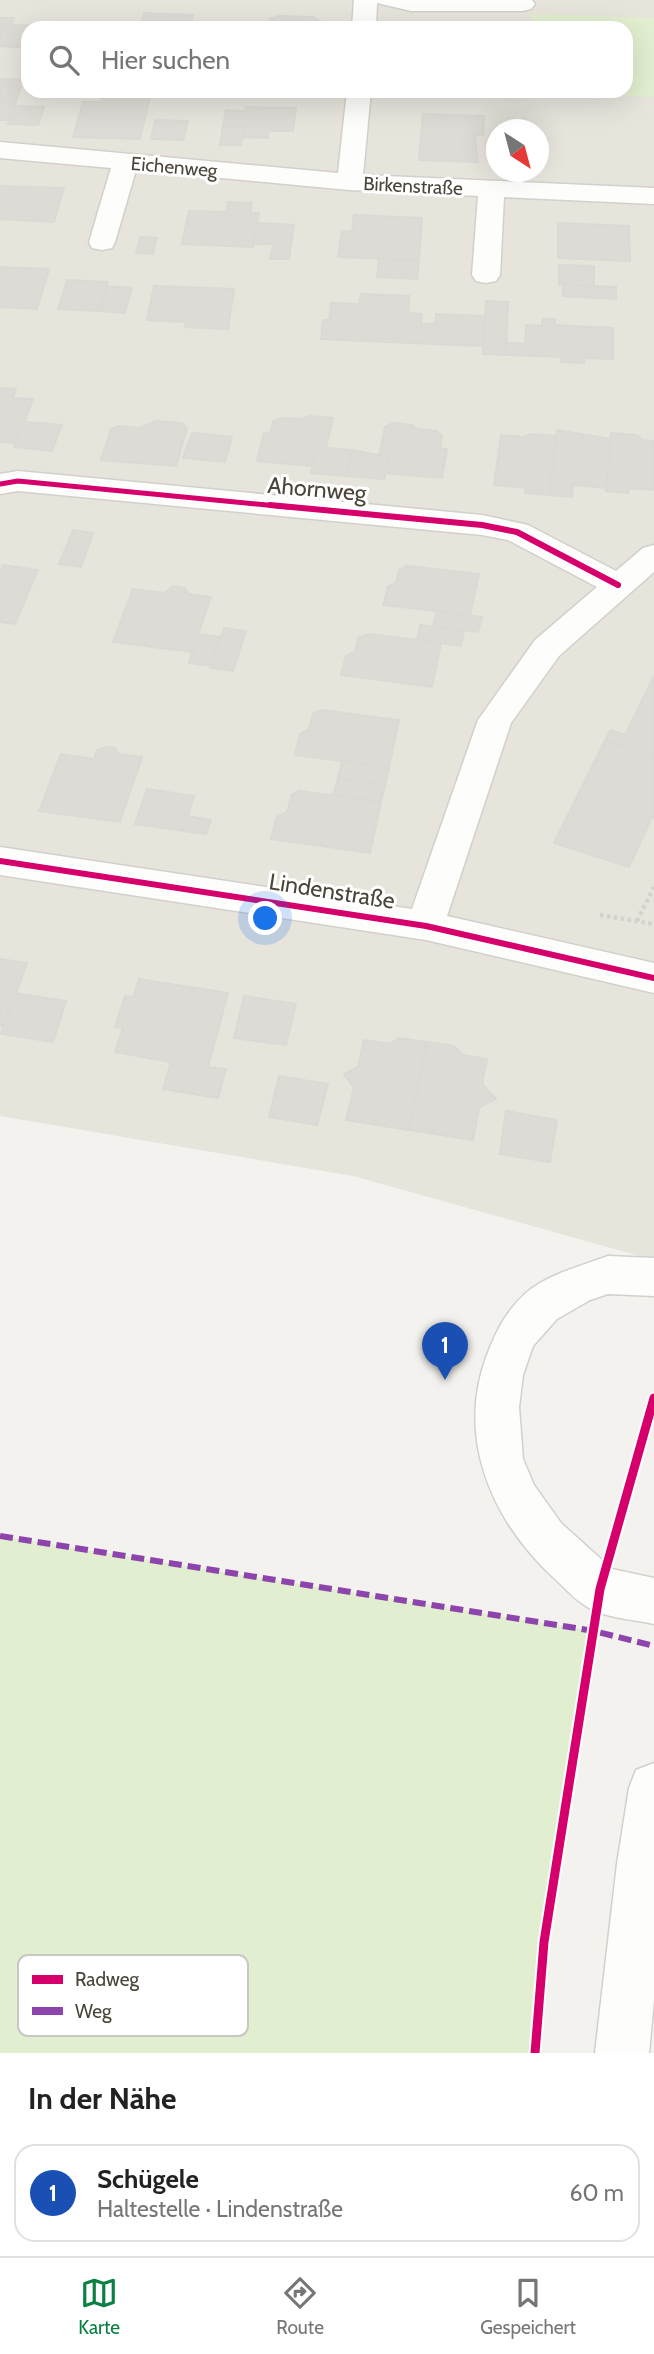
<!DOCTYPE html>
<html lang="de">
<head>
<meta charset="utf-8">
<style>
	:root { --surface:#fff; --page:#f6f6f6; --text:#222; --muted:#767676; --line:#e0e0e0; --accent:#0b8043 }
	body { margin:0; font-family:Cabin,sans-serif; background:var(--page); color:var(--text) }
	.compass { position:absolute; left:486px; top:119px; width:63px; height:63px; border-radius:50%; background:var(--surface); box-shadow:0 7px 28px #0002; rotate:144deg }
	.you { position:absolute; left:266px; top:919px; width:24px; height:24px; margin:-18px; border:5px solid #fff; border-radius:50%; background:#1a73e8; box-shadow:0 0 0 10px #1a73e833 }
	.badge { display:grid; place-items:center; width:46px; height:46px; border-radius:50%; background:var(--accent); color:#fff; font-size:23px; font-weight:700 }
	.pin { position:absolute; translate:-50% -58px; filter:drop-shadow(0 2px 4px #0008) }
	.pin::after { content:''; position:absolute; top:37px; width:24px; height:21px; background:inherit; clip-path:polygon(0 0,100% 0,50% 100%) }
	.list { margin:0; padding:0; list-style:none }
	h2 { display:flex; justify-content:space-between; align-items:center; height:91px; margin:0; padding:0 28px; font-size:30px }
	h2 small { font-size:23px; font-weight:400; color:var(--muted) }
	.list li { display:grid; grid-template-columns:46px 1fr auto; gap:21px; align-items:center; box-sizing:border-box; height:98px; margin:0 14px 14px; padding:0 14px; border:2px solid var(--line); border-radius:21px }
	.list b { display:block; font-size:26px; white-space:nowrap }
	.list p { margin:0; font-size:23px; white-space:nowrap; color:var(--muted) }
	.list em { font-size:23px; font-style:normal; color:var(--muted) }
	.icon { flex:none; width:38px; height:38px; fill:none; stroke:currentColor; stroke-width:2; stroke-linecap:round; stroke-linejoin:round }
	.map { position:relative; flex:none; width:654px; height:2053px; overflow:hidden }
	.search { position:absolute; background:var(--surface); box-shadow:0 7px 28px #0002; left:21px; right:21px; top:21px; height:77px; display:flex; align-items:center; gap:18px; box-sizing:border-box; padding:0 24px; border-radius:21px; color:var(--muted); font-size:26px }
	.sheet { height:203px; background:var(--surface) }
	nav { display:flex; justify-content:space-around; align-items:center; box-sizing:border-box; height:98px; border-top:2px solid var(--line); background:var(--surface); font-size:19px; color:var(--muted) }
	nav a { display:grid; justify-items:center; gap:4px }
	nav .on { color:var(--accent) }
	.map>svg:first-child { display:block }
	.residential { fill:#e7e4dc; fill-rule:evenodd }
	.green { fill:#e1eecf }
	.building { fill:#dedbd6; stroke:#dcd9d4; stroke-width:2 }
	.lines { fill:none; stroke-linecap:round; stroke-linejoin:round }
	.minor-casing { stroke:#d2d0cb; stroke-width:3 }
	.path { stroke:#d3d2cc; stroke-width:4.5; stroke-dasharray:3.5 3.5; stroke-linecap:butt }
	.minor { fill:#fdfdfc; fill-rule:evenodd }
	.quiet { stroke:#8e44ad; stroke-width:6; stroke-dasharray:13 6; stroke-linecap:butt }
	.cycleway-far2-casing { stroke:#fff; stroke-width:8 }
	.cycleway-far1-casing { stroke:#fff; stroke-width:10 }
	.cycleway-casing { stroke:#fff; stroke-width:13 }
	.cycleway-far2 { stroke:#d6006c; stroke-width:5 }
	.cycleway-far1 { stroke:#d6006c; stroke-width:6 }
	.cycleway { stroke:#d6006c; stroke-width:9 }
	.labels { text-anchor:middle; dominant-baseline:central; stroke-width:6; stroke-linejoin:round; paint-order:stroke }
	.far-street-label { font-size:19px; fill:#4b4439; stroke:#fff }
	.street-label { font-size:23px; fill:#4b4439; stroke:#fff }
	.key { fill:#fff; stroke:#c9c7c4; stroke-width:2 }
	.key-label { font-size:19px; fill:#4b4439 }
</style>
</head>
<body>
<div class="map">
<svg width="654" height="2053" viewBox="0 0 654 2053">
	<rect width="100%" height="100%" fill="#f4f2ee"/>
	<path class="residential" d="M0,0h654v1260l-301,-84 -353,-60zM28,28h598v63h-598zM496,130h42v42h-42z"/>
	<g class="green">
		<path d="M531,14l123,4v79l-125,-5 97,-1v-63h-95z"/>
		<path d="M0,1536l594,95 -50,311 -9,111h-535z"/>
	</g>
	<g class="building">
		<path d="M144,13l49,2 -4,13h-49z"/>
		<path d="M279,16l34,1 7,4 -1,7h-50l1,-9z"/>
		<path d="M0,18h14l-3,7 41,1 -24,2v20l-28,-2z"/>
		<path d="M0,79l23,1 -13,40h-10z"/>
		<path d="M104,92l47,1 -11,46 -67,-2 10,-35h18z"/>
		<path d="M14,106l30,1 -6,18 -30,-1z"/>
		<path d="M246,107l50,1 -3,23h-24l-1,7 -26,-1 2,-10 -21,-1 3,-16 19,1z"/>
		<path d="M423,114l61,2 -1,19h-8l3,27 -59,-2z"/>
		<path d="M155,120l33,1 -5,19 -32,-1z"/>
		<path d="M223,126l21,1 -3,18h-21z"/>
		<path d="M490,135h6v19l-7,-1z"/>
		<path d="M0,186l64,2 -10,34 -54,-3z"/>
		<path d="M228,202l24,1 -2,10h9l-6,34 -71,-3 7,-33 37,1z"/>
		<path d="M354,215l68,3 -3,42 -81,-3 4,-26 10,1z"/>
		<path d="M257,223l37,2 -5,34h-19l3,-15h-20z"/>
		<path d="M558,223l71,3 1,35 -72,-3z"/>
		<path d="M140,237l17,1 -4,16 -17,-1z"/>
		<path d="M379,259l40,1 -2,19 -40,-2z"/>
		<path d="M559,265l35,1v20l-35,-2z"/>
		<path d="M0,267l49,2 -12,40 -37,-2z"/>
		<path d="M67,280l41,2 -8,29 -42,-2z"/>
		<path d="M563,285l53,2v12l-53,-3z"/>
		<path d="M106,286l26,2 -7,25 -25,-2z"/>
		<path d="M154,286l80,3 -6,40 -43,-2 1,-5 -39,-2z"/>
		<path d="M361,294l48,2 -1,17 14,1 -1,10h15l-2,20 -113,-5 2,-19h6l2,-17 28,1z"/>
		<path d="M486,301l22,1 -2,53 -23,-1z"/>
		<path d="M436,314l49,2 -1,30 -50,-2z"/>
		<path d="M542,319h13v6l58,3v31l-29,-1v5l-23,-1v-5l-55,-2v-12l19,1 1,-19 16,1z"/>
		<path d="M0,388l16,1 -3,9 20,1 -17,44 -16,-1z"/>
		<path d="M309,416l24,2 -7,30 -10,2 -4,16 -55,-5 7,-28 6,1 3,-13 10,-3 18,1z"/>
		<path d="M156,421l26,2 5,5 -11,38 -75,-6 10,-31 8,-3 21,2z"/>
		<path d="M24,422l38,3 -10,26 -38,-4z"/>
		<path d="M393,423l19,2 5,4 19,2 6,5 -2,12 7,1 -5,29 -56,-5 3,-16 -10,-1 6,-29z"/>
		<path d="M557,430l54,9 -5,49 -33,-3 -1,12 -23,-2z"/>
		<path d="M192,433l40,4 -7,25 -42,-4z"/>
		<path d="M611,433l26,2 6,5 11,1v49l-25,-2 -1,5 -22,-2z"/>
		<path d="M531,434l25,2 -7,59 -24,-2 1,-5 -32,-3 7,-50 23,2z"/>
		<path d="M326,448l26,2 -5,26 -36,-3 5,-23z"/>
		<path d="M352,450l37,7 -5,22 -37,-3z"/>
		<path d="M73,530l20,3 -12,34 -22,-3z"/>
		<path d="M3,565l35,5 -23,54 -15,-2v-51z"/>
		<path d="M407,566l72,8 -9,41 -87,-10 5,-18 8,-4 3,-13z"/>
		<path d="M173,586l11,2 5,6 22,3 -19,55 -79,-10 20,-53 31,4z"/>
		<path d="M437,611l45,6 -4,15 -45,-5z"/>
		<path d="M420,625l44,6 -3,15 -44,-6z"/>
		<path d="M224,628l22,3 -13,40 -23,-3z"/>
		<path d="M198,634l22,3 -9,29 -22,-3z"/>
		<path d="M369,634l72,9 -9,44 -91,-12 5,-19 9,-4 3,-14z"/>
		<path d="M654,676v79l-49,-15 6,-10 14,5z"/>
		<path d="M321,710l78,10 -10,47 -94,-12 5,-21 9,-5 4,-15z"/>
		<path d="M605,740l49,15v63l-2,-1 -23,50 -75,-24z"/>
		<path d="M107,747l8,1 4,6 23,3 -22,65 -81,-11 22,-57 33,5 3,-9z"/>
		<path d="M342,761l47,6 -4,18 -47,-7z"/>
		<path d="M338,778l47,7 -4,17 -48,-7z"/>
		<path d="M147,789l47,7 -11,35 -48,-7z"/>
		<path d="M299,791l82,11 -11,51 -99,-14 6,-22 10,-5 5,-17z"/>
		<path d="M187,816l24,4 -5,14 -23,-3z"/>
		<path d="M0,959l27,4 -23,63h-4z"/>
		<path d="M139,979l89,14 -20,74 18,2 -8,29 -55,-9 8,-27 -56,-10 8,-24 -8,-1 10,-31 8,1z"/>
		<path d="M15,993l51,8 -13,41 -52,-8z"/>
		<path d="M244,996l52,8 -10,41 -52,-7z"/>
		<path d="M399,1038l28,4 -18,88 -63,-10 8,-32 -10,-14 14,-7 6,-27 26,4z"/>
		<path d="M427,1042l27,4 9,9 24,4 -5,25 14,15 -17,8 -6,33 -64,-10z"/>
		<path d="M279,1076l49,8 -11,41 -48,-8z"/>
		<path d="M506,1111l51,9 -7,42 -50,-8z"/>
	</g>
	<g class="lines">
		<defs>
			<g id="minor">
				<path d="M354,0h178l3,4 -4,5 -8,2h-112l-34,-8 -1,25h-24z"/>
				<path d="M347,91h24l-8,84 291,13v16l-150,-7 -4,78 -4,6 -10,2 -10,-2 -4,-6 6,-79 -129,-6 -213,-20 -21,72 -3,6 -10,2 -10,-2 -3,-6 22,-74 -111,-10v-16l338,31z"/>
				<path d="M18,471l464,44 46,10 88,46 27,-23 11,-3v27l-95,84 -48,67 -64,193 207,47v30l-228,-53 -426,-65v-28l412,62 66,-189 57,-80 62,-53 -89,-47 -26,-5 -464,-44 -18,3v-20z"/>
				<path d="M608,1256l46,2v38l-46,-2 -18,6 -33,19 -24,27 -10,29 -4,32 4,52 11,26 27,38 51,46 42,9v46c-22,-5 -53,-6 -71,-20 -10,-6 -19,-17 -28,-25 -62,-57 -100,-140 -68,-224 9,-24 19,-44 39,-62 22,-19 55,-27 82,-37z"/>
				<path d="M654,1763v237l-5,53h-54l22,-189 12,-76 7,-18z"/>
			</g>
		</defs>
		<use href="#minor" class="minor-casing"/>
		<g class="path">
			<path d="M600,915l54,9"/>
			<path d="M637,921l17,-34"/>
		</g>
		<use href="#minor" class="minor"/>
		<path class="quiet" d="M0,1536l594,95 60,15"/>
		<defs>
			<path id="cycleway-far2" d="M0,484l18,-3 270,26"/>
			<g id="cycleway-far1">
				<path d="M270,505l212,20 35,7 101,53"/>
				<path d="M0,861l426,65 228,52"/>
			</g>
			<path id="cycleway" d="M535,2053l9,-111 56,-353 54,-191"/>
		</defs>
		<use href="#cycleway-far2" class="cycleway-far2-casing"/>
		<use href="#cycleway-far1" class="cycleway-far1-casing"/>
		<use href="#cycleway" class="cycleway-casing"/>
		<use href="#cycleway-far2" class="cycleway-far2"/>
		<use href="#cycleway-far1" class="cycleway-far1"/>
		<use href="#cycleway" class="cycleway"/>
	</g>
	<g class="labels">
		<g class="far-street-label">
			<text transform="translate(174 167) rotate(5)">Eichenweg</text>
			<text transform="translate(413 186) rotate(3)">Birkenstraße</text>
		</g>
		<g class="street-label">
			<text transform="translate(317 489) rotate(5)">Ahornweg</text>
			<text transform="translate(332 891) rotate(9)">Lindenstraße</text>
		</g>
	</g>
	<rect x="18" y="1955" width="230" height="81" rx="10" class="key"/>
	<rect x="32" y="1975" width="31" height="9" fill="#d6006c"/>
	<rect x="32" y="2007" width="31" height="8" fill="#8e44ad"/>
	<g class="key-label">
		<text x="75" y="1986">Radweg</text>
		<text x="75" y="2018">Weg</text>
	</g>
</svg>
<svg class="compass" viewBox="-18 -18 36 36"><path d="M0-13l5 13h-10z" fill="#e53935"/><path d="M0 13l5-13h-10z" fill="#767676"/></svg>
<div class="you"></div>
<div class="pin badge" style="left:445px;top:1380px;background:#1a4fb4">1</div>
<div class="search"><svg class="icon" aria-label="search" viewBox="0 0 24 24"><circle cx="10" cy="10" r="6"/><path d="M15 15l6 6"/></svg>Hier suchen</div>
</div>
<section class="sheet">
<h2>In der Nähe<small></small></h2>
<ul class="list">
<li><span class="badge" style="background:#1a4fb4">1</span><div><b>Schügele</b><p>Haltestelle · Lindenstraße</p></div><em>60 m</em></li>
</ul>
</section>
<nav>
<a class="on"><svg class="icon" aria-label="map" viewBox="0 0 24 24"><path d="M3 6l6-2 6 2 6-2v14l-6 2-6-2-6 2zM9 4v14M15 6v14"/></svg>Karte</a>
<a><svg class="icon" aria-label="directions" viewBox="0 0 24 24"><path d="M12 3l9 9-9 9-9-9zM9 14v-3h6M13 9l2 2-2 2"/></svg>Route</a>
<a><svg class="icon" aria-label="saved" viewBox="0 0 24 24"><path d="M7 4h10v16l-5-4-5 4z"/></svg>Gespeichert</a>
</nav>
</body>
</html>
